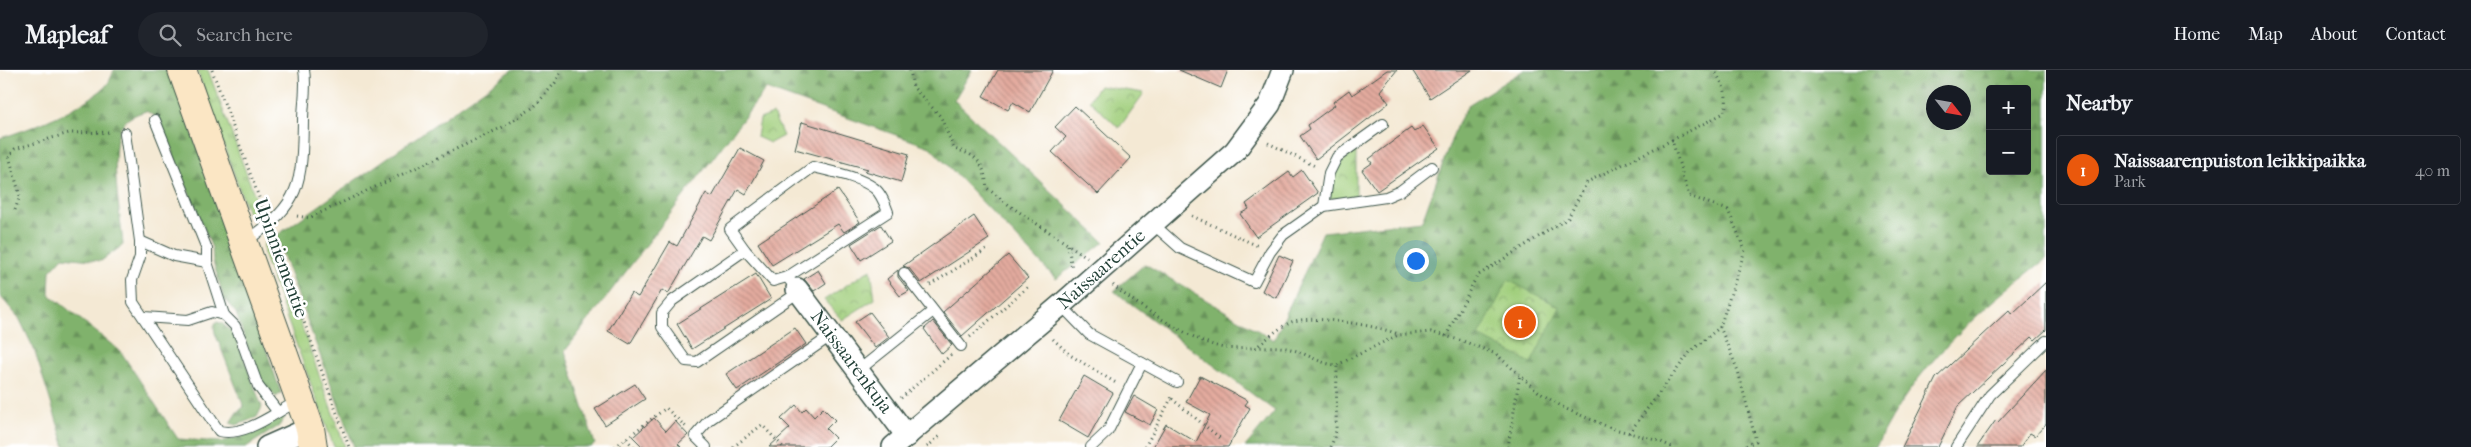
<!DOCTYPE html>
<html lang="en">
<head>
<meta charset="utf-8">
<style>
	:root { --surface:#171b24; --page:#20242c; --text:#f1f3f6; --muted:#9ea1a6; --line:#363941; --accent:#ea580c }
	body { margin:0; font-family:"IM FELL French Canon",serif; background:var(--page); color:var(--text) }
	.controls { position:absolute; right:15px; top:15px; display:grid; overflow:hidden; border-radius:5px; box-shadow:0 5px 20px #0002 }
	.controls button { width:45px; height:45px; display:grid; place-items:center; padding:0; border:0; border-bottom:1px solid var(--line); background:var(--surface); color:var(--text); font:25px sans-serif }
	.compass { position:absolute; left:1926px; top:15px; width:45px; height:45px; border-radius:50%; background:var(--surface); box-shadow:0 5px 20px #0002; rotate:121deg }
	.you { position:absolute; left:1415px; top:190px; width:18px; height:18px; margin:-12px; border:4px solid #fff; border-radius:50%; background:#1a73e8; box-shadow:0 0 0 8px #1a73e833 }
	.badge { display:grid; place-items:center; width:32px; height:32px; border-radius:50%; background:var(--accent); color:#fff; font-size:16px; font-weight:700 }
	.pin { position:absolute; translate:-50% -50%; border:2px solid #fff; box-shadow:0 1px 5px #0006 }
	.list { margin:0; padding:0; list-style:none }
	h2 { display:flex; justify-content:space-between; align-items:center; height:65px; margin:0; padding:0 20px; font-size:21px }
	h2 small { font-size:16px; font-weight:400; color:var(--muted) }
	.list li { display:grid; grid-template-columns:32px 1fr auto; gap:15px; align-items:center; box-sizing:border-box; height:70px; margin:0 10px 10px; padding:0 10px; border:1px solid var(--line); border-radius:5px }
	.list b { display:block; font-size:19px; white-space:nowrap }
	.list p { margin:0; font-size:16px; white-space:nowrap; color:var(--muted) }
	.list em { font-size:16px; font-style:normal; color:var(--muted) }
	.icon { flex:none; width:28px; height:28px; fill:none; stroke:currentColor; stroke-width:2; stroke-linecap:round; stroke-linejoin:round }
	.map { position:relative; flex:none; width:2046px; height:377px; overflow:hidden }
	header { display:flex; align-items:center; gap:30px; box-sizing:border-box; height:70px; padding:0 25px; background:var(--surface); border-bottom:1px solid var(--line) }
	header strong { font-size:24px }
	nav { display:flex; gap:28px; margin-inline-start:auto; font-size:18px }
	.search { width:350px; height:45px; background:var(--page); display:flex; align-items:center; gap:12px; box-sizing:border-box; padding:0 18px; border-radius:28px; color:var(--muted); font-size:19px }
	main { display:flex }
	aside { flex:1; background:var(--surface) }
	.map>svg:first-child { display:block }
	.grass { fill:url(#grass-tufts); stroke:#608658 }
	.forest { fill:url(#forest-firs); stroke:#507850; fill-rule:evenodd }
	.park { fill:url(#park-crowns); stroke:#608658 }
	.building { fill:url(#building-back-hatch) }
	.lines { fill:none; stroke-linecap:round; stroke-linejoin:round }
	.lane-casing { stroke:#3f574c; stroke-width:12 }
	.street-casing { stroke:#3f574c; stroke-width:24 }
	.secondary-casing { stroke:#3f574c; stroke-width:30 }
	.path { stroke:#3f574c; stroke-width:3; stroke-dasharray:1 4; stroke-linecap:butt }
	.lane { stroke:#fff; stroke-width:10 }
	.street { stroke:#fff; stroke-width:21 }
	.secondary { stroke:#fbe6c4; stroke-width:28 }
	.labels { text-anchor:middle; dominant-baseline:central; stroke-width:5; stroke-linejoin:round; paint-order:stroke }
	.street-label { font-size:19px; fill:#1f3d34; stroke:#fff }
</style>
</head>
<body>
<header>
<strong>Mapleaf</strong>
<div class="search"><svg class="icon" aria-label="search" viewBox="0 0 24 24"><circle cx="10" cy="10" r="6"/><path d="M15 15l6 6"/></svg>Search here</div>
<nav><a>Home</a><a>Map</a><a>About</a><a>Contact</a></nav>
</header>
<main>
<div class="map">
<svg width="2046" height="377" viewBox="0 0 2046 377">
	<defs>
		<pattern id="grass-tufts" width="24" height="20" patternUnits="userSpaceOnUse" patternTransform="scale(1.25)"><rect width="24" height="20" fill="#a1cf7d"/><path d="M3 7l-1-3M5 7V3M7 7l1-3M15 17l-1-3M17 17v-4M19 17l1-3" fill="none" stroke="#83a967"/></pattern>
		<pattern id="forest-firs" width="22" height="20" patternUnits="userSpaceOnUse" patternTransform="scale(1.25)"><rect width="22" height="20" fill="#80b26c"/><path d="M5 1l3.5 6h-7zM16 11l3.5 6h-7z" fill="#68925a"/></pattern>
		<pattern id="park-crowns" width="20" height="18" patternUnits="userSpaceOnUse" patternTransform="scale(1.25)"><rect width="20" height="18" fill="#a1cf7d"/><path d="M2 6a3 3 0 1 1 6 0M12 15a3 3 0 1 1 6 0" fill="none" stroke="#83a967"/></pattern>
		<pattern id="building-back-hatch" width="6" height="6" patternUnits="userSpaceOnUse" patternTransform="scale(1.25)"><rect width="6" height="6" fill="#e4ab9f"/><path d="M-1 5l2 2M0 0l6 6M5-1l2 2" fill="none" stroke="#b88c82"/></pattern>
	</defs>
	<rect width="100%" height="100%" fill="#fff"/>
	<filter id="ink" filterUnits="userSpaceOnUse"><feTurbulence type="fractalNoise" baseFrequency=".02" numOctaves="2"/><feDisplacementMap in="SourceGraphic" scale="10" xChannelSelector="R" yChannelSelector="G"/><feConvolveMatrix kernelMatrix="1 2 1 2 8 2 1 2 1" color-interpolation-filters="sRGB"/></filter>
	<filter id="wash" filterUnits="userSpaceOnUse"><feTurbulence type="fractalNoise" baseFrequency=".0096" numOctaves="4" result="noise"/><feDisplacementMap in="SourceGraphic" scale="20" xChannelSelector="R" yChannelSelector="G"/><feGaussianBlur stdDeviation="1.12" result="paint"/><feColorMatrix in="noise" values="0 0 0 0 0 0 0 0 0 0 0 0 0 0 0 0 0 1.4 0 .05"/><feComposite in="paint" operator="in"/></filter>
	<g filter="url(#wash)">
		<rect width="100%" height="100%" fill="#f4e9d4"/>
		<g class="grass">
			<path d="M197,0h11l52,140 -2,10 -10,-7z"/>
			<path d="M269,169l2,2 74,206h-11l-70,-191v-13z"/>
		</g>
		<g class="forest">
			<path d="M114,0h57l110,323 -5,4 -17,-16 -23,-68 -12,-14 -11,-38 -1,-13 -54,-130 -12,-7c-10,3 -20,7 -25,16 -13,22 0,91 2,118l-22,16 -38,-4 -13,14 -1,23 72,58 57,87 43,3 20,-6 41,-20 3,1 -6,9 -33,21h-181l-31,-98 -15,-31 -19,-22v-158c29,-8 82,-30 105,-51 4,-4 7,-11 9,-17z"/>
			<path d="M512,0h460l-18,30 150,142 -48,37 -126,-132 -164,-58 -201,262 30,93 -4,3h-237l-78,-211z"/>
			<path d="M1524,0h522v189c-67,51 -134,110 -170,188h-631l30,-36 -161,-120 31,-27 129,76 49,-108 99,-11 34,-94 12,-22zM1990,19h37v82h-37zM1934,22h30v30h-30z"/>
			<path d="M216,252l6,1 13,12 27,72 -5,10 -20,8 -7,-2 7,-11 7,-5 -29,-74 -1,-6z"/>
		</g>
		<g class="park">
			<path d="M1099,16l45,7 -25,35 -30,-28z"/>
			<path d="M773,44l10,22 -13,7 -13,-6 3,-18z"/>
			<path d="M1356,82v44l-27,3c3,-19 7,-38 27,-47z"/>
			<path d="M871,199l4,30 -33,21 -18,-20z"/>
			<path d="M1508,210l52,27 -29,56 -52,-27z"/>
		</g>
		<g id="blocks">
			<g class="building">
				<path d="M998,0h55l-23,42 -17,-10 -5,8 -25,-14z"/>
				<path d="M1179,0h49l-7,18z"/>
				<path d="M1387,0h10l-17,21 9,12 -73,56 -16,-23 10,-7 -2,-4 27,-20 -2,-3 16,-12 3,5z"/>
				<path d="M1412,0h60l-42,28z"/>
				<path d="M1075,36l56,52 -33,36 -46,-42 14,-15 -11,-10z"/>
				<path d="M802,52l107,32 -8,28 -36,-11 3,-2 -73,-20z"/>
				<path d="M1423,56l16,22 -62,43 -15,-21 10,-7 -3,-4 42,-31 3,4z"/>
				<path d="M740,78l24,13 -18,33 -8,-5 -29,51 -7,-4 -34,58 -6,-4 -32,54 -22,-13 23,-38 7,4 32,-55 7,4 29,-53 6,4z"/>
				<path d="M1302,100l16,23 -62,44 -16,-23 9,-5 -3,-5 43,-32 4,5z"/>
				<path d="M838,120l22,32 -16,10 -6,-8 -66,41 -14,-22z"/>
				<path d="M974,146l15,23 -68,44 -12,-15 -6,-2z"/>
				<path d="M881,155l10,16 -30,19 -10,-16z"/>
				<path d="M1008,185l20,23 -66,58 -19,-24z"/>
				<path d="M1279,185l14,6 -17,37 -14,-7z"/>
				<path d="M818,200l8,13 -12,8 -10,-12z"/>
				<path d="M898,200v7l11,14 -9,5 -13,-17z"/>
				<path d="M756,204l15,25 -79,50 -15,-25z"/>
				<path d="M2046,212v48l-11,10 -3,-3 -74,69 -20,41h-36l34,-69 73,-68 3,4z"/>
				<path d="M870,242l19,25 -14,11 -20,-26z"/>
				<path d="M933,251l19,24 -10,9 -18,-25z"/>
				<path d="M795,258l11,16 -69,46 -11,-16z"/>
				<path d="M2046,300v54l-11,12 -5,-3 -10,14h-43l19,-27 2,2z"/>
				<path d="M1084,306l29,17 -25,45 -29,-17z"/>
				<path d="M1200,306l48,25 -3,4 5,3 -22,39h-75l13,-23 30,18 14,-27 -24,-13z"/>
				<path d="M635,314l10,15 -40,26 -10,-16z"/>
				<path d="M1134,326l24,14 -8,15 -25,-13z"/>
				<path d="M796,335l6,7 4,-4 8,9 9,-9 12,12 -9,9 9,9 -9,9h-57l21,-19 -9,-9z"/>
				<path d="M654,348l12,13 9,-10 13,14 -10,9 3,3h-38l-10,-10z"/>
			</g>
		</g>
	</g>
	<g filter="url(#ink)">
		<use href="#blocks" fill-opacity="0" stroke="#3f574c" stroke-width="1"/>
		<g class="lines">
			<defs>
				<g id="lane">
					<path d="M155,50l52,129v13l17,53"/>
					<path d="M125,63l15,108v16l-8,23 1,22 86,129c27,6 55,-18 79,-30"/>
					<path d="M813,97c19,5 45,9 61,21 7,5 11,16 14,24l-101,65 10,12 -4,7 -96,66 -11,-1 -24,-34v-14l10,-12 73,-51 -15,-21z"/>
					<path d="M1324,136l5,-33 8,-16 46,-33"/>
					<path d="M1153,154l27,24 74,34 16,-30 13,-17 41,-29 62,-9 14,-6 32,-24"/>
					<path d="M140,171l34,15 33,6"/>
					<path d="M246,171c55,-37 56,-57 57,-121 0,-16 4,-34 1,-50"/>
					<path d="M745,180l28,31 14,-4"/>
					<path d="M904,203l57,73"/>
					<path d="M1061,235l28,29 88,48"/>
					<path d="M144,247l44,3 24,-8 12,3 11,11 6,13 17,47 19,25"/>
					<path d="M859,300l74,-59"/>
					<path d="M706,377l-11,-11 14,-16 123,-85"/>
					<path d="M1091,377l17,-16 34,-68"/>
					<path d="M1956,377l34,-52 56,-54"/>
				</g>
				<g id="street">
					<path id="s1" d="M797,219l110,147"/>
					<path d="M267,377l43,-19"/>
					<path id="s2" d="M893,377l168,-142 174,-154 35,-47 13,-34"/>
				</g>
				<path id="secondary" d="M182,0l128,358 3,19"/>
			</defs>
			<use href="#lane" class="lane-casing"/>
			<use href="#street" class="street-casing"/>
			<use href="#secondary" class="secondary-casing"/>
			<g class="path">
				<path d="M212,0l52,141"/>
				<path d="M910,0l3,17 28,30 13,32c24,6 30,14 33,39l26,20 74,49"/>
				<path d="M1672,70l52,-27c6,-16 -1,-29 -10,-43"/>
				<path d="M1268,73l49,24"/>
				<path d="M15,140l5,-14 -11,-40 6,-7 54,-16 43,-1"/>
				<path d="M297,146l12,2 194,-91 31,-20 21,-24 7,-13"/>
				<path d="M1192,146l66,30"/>
				<path d="M274,168l75,209"/>
				<path d="M1068,175l4,24"/>
				<path d="M930,215l59,-37"/>
				<path d="M1113,215c20,18 87,61 113,63 21,3 44,-5 64,1 17,4 29,15 47,16l61,-30 33,-3 32,9 33,13 44,39 26,16 45,19 48,13 13,6"/>
				<path d="M1446,266l31,-60 91,-58 19,-36 85,-42 17,56 39,14 17,40 -25,77 18,44 18,70 -13,6"/>
				<path d="M970,267l60,-52"/>
				<path d="M1053,269l17,16 46,28"/>
				<path d="M1255,278c11,-8 22,-19 34,-25 19,-10 89,3 109,11"/>
				<path d="M901,328l50,-43"/>
				<path d="M1172,329l48,39"/>
				<path d="M1629,363l61,-81 30,-25"/>
				<path d="M626,369l8,8"/>
				<path d="M615,377l51,-39 20,19"/>
				<path d="M733,377l29,-22 21,22"/>
				<path d="M927,377l13,-11"/>
				<path d="M1145,377l28,-52"/>
				<path d="M1331,377l5,-16 1,-66"/>
				<path d="M1508,377l12,-73"/>
			</g>
			<use href="#lane" class="lane"/>
			<use href="#street" class="street"/>
			<use href="#secondary" class="secondary"/>
		</g>
	</g>
	<g class="labels">
		<g class="street-label">
			<text transform="translate(281 188) rotate(70)">Upinniementie</text>
			<text stroke="none"><textPath href="#s2" startOffset="274">Naissaarentie</textPath></text>
			<text stroke="none"><textPath href="#s1" startOffset="91">Naissaarenkuja</textPath></text>
		</g>
	</g>
</svg>
<div class="controls">
<button>+</button>
<button>−</button>
</div>
<svg class="compass" viewBox="-18 -18 36 36"><path d="M0-13l5 13h-10z" fill="#e53935"/><path d="M0 13l5-13h-10z" fill="#9ea1a6"/></svg>
<div class="you"></div>
<div class="pin badge" style="left:1520px;top:252px">1</div>
</div>
<aside>
<h2>Nearby<small></small></h2>
<ul class="list">
<li><span class="badge">1</span><div><b>Naissaarenpuiston leikkipaikka</b><p>Park</p></div><em>40 m</em></li>
</ul>
</aside>
</main>
</body>
</html>
